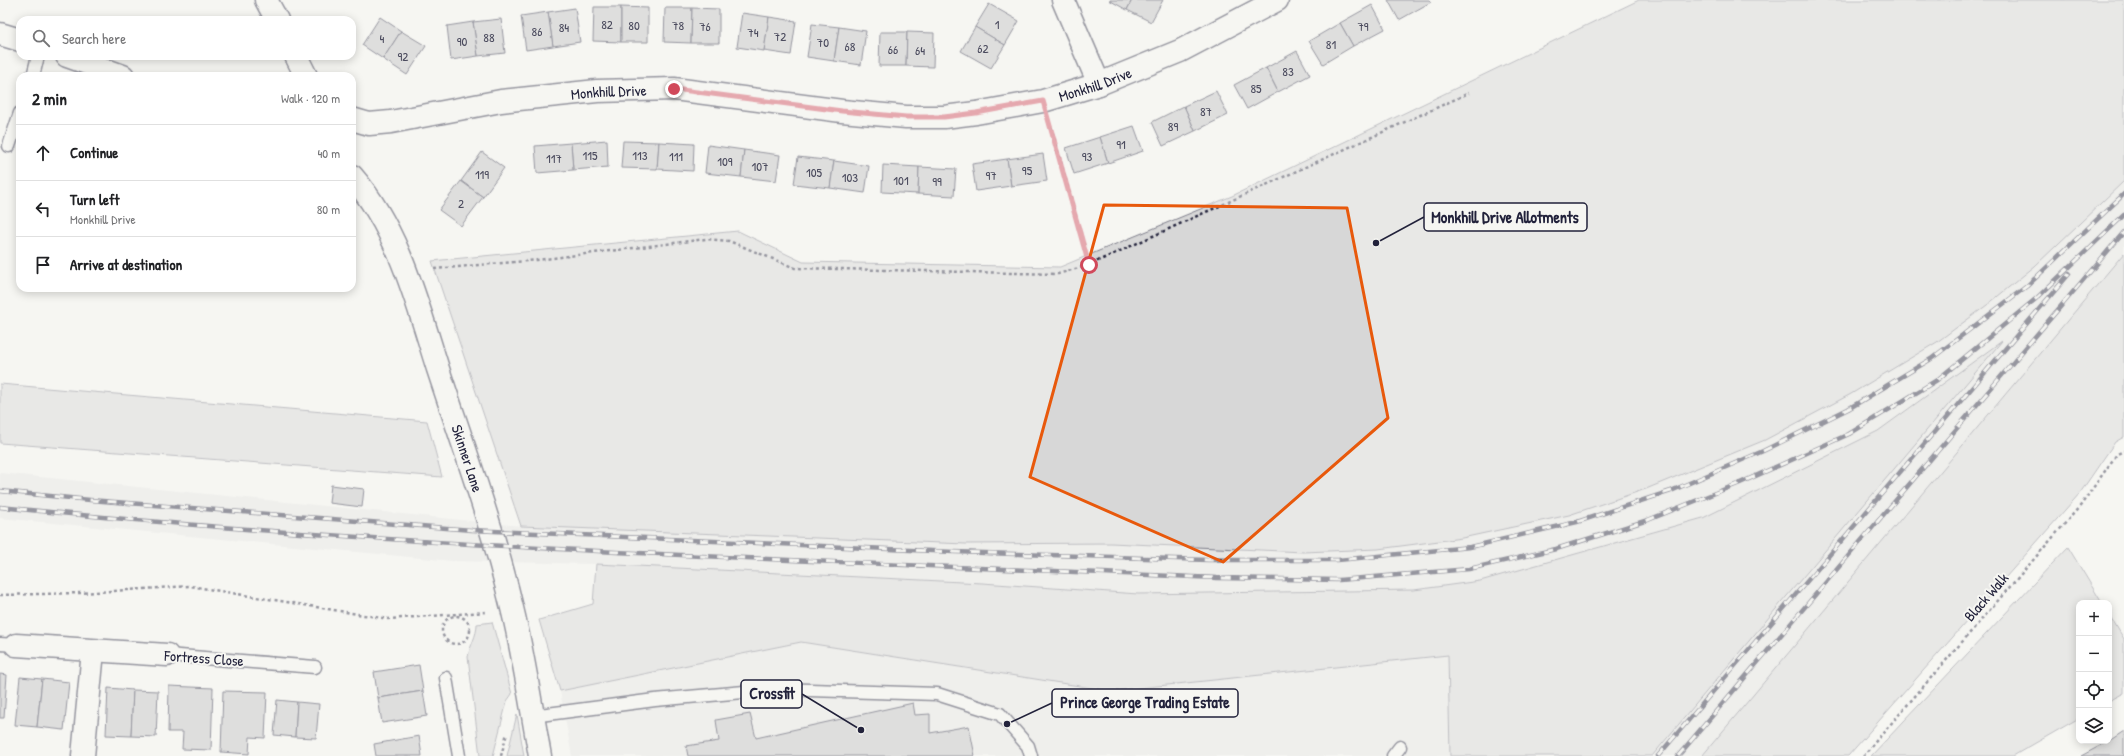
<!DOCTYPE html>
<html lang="en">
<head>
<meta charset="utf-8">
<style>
	:root { --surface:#fff; --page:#f2f2f2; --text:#202124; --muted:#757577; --line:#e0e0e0 }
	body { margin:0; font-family:"Patrick Hand",sans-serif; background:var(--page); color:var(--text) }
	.controls { position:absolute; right:12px; bottom:12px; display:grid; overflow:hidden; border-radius:8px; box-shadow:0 2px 10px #0003 }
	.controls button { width:36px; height:36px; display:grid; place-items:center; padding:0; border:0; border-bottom:1px solid var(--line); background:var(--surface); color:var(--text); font:20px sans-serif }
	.stop { position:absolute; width:12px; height:12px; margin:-9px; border:3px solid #d1495b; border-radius:50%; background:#fff }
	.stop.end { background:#d1495b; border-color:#fff; box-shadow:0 1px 4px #0008 }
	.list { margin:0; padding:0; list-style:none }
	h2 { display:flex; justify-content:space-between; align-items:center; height:52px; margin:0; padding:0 16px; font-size:17px }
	h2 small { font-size:13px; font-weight:400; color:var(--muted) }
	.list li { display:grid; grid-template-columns:26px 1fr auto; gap:12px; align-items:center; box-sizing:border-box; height:56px; padding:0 16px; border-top:1px solid var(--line) }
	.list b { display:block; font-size:15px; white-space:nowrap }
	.list p { margin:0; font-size:13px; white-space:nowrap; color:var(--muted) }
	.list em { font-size:13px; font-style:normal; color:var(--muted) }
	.icon { flex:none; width:22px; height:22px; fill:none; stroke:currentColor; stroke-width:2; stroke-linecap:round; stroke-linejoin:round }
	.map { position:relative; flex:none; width:2124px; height:756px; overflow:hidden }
	.search { position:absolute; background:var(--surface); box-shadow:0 2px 10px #0003; left:16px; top:16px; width:340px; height:44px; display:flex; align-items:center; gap:10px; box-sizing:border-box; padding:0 14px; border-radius:12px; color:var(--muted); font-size:15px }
	.panel { position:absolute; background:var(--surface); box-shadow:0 2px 10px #0003; left:16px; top:72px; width:340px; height:220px; border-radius:12px }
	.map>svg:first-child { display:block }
	.built { fill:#e6e6e4 }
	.green { fill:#d7d7d7; stroke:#7c7c89 }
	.building { fill:#c2c2c4; stroke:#22223b }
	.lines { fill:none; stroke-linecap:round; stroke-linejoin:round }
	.lane-casing { stroke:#22223b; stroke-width:15 }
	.street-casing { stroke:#22223b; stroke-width:25 }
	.path { stroke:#22223b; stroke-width:2.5; stroke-dasharray:3 3; stroke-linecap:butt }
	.lane { stroke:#f6f6f2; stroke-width:12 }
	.street { stroke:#f6f6f2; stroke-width:22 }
	.rail-casing { stroke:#22223b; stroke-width:4.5 }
	.rail { stroke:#f6f6f2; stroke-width:3; stroke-dasharray:9; stroke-linecap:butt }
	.route { stroke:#d1495b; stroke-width:5 }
	.marked { fill:none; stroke:#e8590c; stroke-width:3; stroke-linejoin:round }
	.labels { text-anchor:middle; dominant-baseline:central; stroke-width:4; stroke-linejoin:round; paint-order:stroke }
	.number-label { font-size:13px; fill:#4a4a5d }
	.street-label { font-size:15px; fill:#22223b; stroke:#f6f6f2 }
	.leader { fill:none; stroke:#22223b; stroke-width:1.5 }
	.callout-dot { fill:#22223b; stroke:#f6f6f2; stroke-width:1.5 }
	.callout { fill:#f6f6f2; stroke:#22223b; stroke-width:1.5 }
	.callout-label { font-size:16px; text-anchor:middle; font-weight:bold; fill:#22223b }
</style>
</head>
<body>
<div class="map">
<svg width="2124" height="756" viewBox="0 0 2124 756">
	<rect width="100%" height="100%" fill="#f6f6f2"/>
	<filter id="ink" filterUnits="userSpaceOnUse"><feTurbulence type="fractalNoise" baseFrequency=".025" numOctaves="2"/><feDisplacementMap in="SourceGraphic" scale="8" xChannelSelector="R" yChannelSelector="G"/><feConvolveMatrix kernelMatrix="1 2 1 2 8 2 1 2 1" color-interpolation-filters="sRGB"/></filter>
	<g filter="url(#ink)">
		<g class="built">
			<path d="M2124,67v186l-422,503h-51l349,-413 -122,88 -175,87 -223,63 -66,9 -276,4 -156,-11 -386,-19 -143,-3 -453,-43v-45l521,53z"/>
			<path d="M801,642l310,49 337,-36 2,101h-878l-12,-65z"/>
		</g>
		<g class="green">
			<path d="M1639,0h485v181l-89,85 -48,39 -50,37 -86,52 -86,46 -119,49 -77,26 -107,23 -84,11 -75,3 -192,-9 -145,1 -445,-18 -89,-265 306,-30 65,31 257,5 172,-71z"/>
			<path d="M2124,253v184l-9,5 -35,51 -232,263h-146z"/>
			<path d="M2002,341l-350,415h-202l-2,-101 -337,36 -310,-49 -241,49 -21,-71 54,-16 3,-40 386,19 156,11 276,-4 66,-9 223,-63 175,-87z"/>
			<path d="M0,384l427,37 15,56 -442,-34z"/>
			<path d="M2068,547l34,56h-23v115l-66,38h-142z"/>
			<path d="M2109,614l15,25v54l-15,8z"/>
			<path d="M492,622l20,72 -5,7 -14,55h-13l-12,-99c2,-12 9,-21 9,-33z"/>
			<path d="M517,714l7,42h-17z"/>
		</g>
		<g class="building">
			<path d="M1109,0h23l-5,10z"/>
			<path d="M1132,0h31l-12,22 -24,-12z"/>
			<path d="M1388,0h41l2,2 -32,18z"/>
			<path d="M989,4l30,17 -14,24 -30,-18z"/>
			<path d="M1372,5l13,24 -32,17 -13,-23z"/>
			<path d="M594,7h27v35l-28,-1z"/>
			<path d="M621,7l27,1v34h-27z"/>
			<path d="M575,8l5,34 -27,4 -5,-34z"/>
			<path d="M665,8h27l-1,35 -27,-1z"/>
			<path d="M692,8l27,1v34h-28z"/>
			<path d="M548,12l5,34 -27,4 -5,-34z"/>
			<path d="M742,13l27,4 -5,34 -27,-4z"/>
			<path d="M380,17l21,14 -18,28 -21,-14z"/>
			<path d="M769,17l27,4 -5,34 -27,-4z"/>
			<path d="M501,19l4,34 -27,3 -5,-34z"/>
			<path d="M473,22l5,34 -27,4 -4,-34z"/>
			<path d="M1340,23l13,23 -30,18 -14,-23z"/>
			<path d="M812,24l27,3 -5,34 -27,-4z"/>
			<path d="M839,27l27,4 -5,34 -27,-4z"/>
			<path d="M975,27l30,18 -14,23 -30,-17z"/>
			<path d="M401,31l25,15 -19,29 -24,-16z"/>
			<path d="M880,32h27l-1,34h-27z"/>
			<path d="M907,32l27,1 -1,34 -27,-1z"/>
			<path d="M1297,51l13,24 -32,17 -12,-24z"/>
			<path d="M1266,68l12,24 -31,17 -13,-24z"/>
			<path d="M1216,91l12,24 -33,16 -11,-25z"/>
			<path d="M1184,106l11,25 -32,15 -11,-24z"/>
			<path d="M1134,126l9,25 -35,12 -8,-26z"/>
			<path d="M1100,137l8,26 -34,11 -8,-26z"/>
			<path d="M607,140l1,27 -35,3 -2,-27z"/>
			<path d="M623,141l36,1 -2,27 -36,-1z"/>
			<path d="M659,142l35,2 -1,27 -36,-2z"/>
			<path d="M571,143l2,27 -36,3 -2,-27z"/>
			<path d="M708,145l36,5 -3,27 -36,-4z"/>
			<path d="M744,150l36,5 -4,26 -35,-4z"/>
			<path d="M482,152l22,16 -21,29 -22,-16z"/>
			<path d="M1043,154l4,27 -36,5 -4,-27z"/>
			<path d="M798,157l36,4 -4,27 -36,-4z"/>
			<path d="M1007,159l4,27 -35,5 -4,-27z"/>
			<path d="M834,161l35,5 -4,27 -35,-5z"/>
			<path d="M883,165l36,2 -1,27 -36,-2z"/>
			<path d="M919,167l37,2 -2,27 -36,-2z"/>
			<path d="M461,181l22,16 -22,29 -22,-16z"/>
			<path d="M331,485l33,4 -2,18 -33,-4z"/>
			<path d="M419,665l4,26 -45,7 -4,-26z"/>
			<path d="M0,674l7,1 -3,43h-4z"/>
			<path d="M20,677l22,2 -5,48 -22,-2z"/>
			<path d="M42,679l27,3 -5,48 -27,-3z"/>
			<path d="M169,686l44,2 -2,62 -29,-1 1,-17h-15z"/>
			<path d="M108,688l25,2 -2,46 -25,-1z"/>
			<path d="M133,690l25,1 -2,46 -25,-1z"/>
			<path d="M223,691l44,1 -2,46 -15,-1 -1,17 -28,-2z"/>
			<path d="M423,691l4,25 -45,7 -4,-25z"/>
			<path d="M277,700l20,2 -2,35 -21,-2z"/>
			<path d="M297,702l22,2 -3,34 -21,-1z"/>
			<path d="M913,703l2,12 15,-1v19l39,-7 6,30h-287l-2,-10 33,-5 -3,-21 34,-6 6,24z"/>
			<path d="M2124,731v25h-43l28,-15z"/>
			<path d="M419,736l3,20h-46l-2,-12z"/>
		</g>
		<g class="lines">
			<defs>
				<g id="lane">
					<path d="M33,76l5,-20"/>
					<path d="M9,146l11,-33"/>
					<path d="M0,644l16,1"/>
					<path d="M167,655l148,12"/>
					<path d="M446,678l13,78"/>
					<path d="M532,716l123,-16 123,-11 159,5 63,20 28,32 3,10"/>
					<path d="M1393,756l7,-9"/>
				</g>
				<g id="street">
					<path d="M266,0l11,20"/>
					<path d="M1063,0l36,84"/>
					<path d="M0,34l20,6"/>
					<path d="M67,56l56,20"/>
					<path d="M296,56l10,20"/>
					<path id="s1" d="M352,119l17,5 22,-2 110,-21 96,-10 77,-2 168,22 64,6h38l32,-4 67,-12 56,-17 81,-33 97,-51"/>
					<path id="s2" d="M352,176c47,54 65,127 86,193 26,79 55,158 74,239 12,48 19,99 28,148"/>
					<path d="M16,645l151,10"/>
					<path d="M83,756l10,-105"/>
				</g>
			</defs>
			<use href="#lane" class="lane-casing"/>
			<use href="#street" class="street-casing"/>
			<g class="path">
				<path d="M1051,127l38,138"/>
				<path d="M434,269l103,-9 169,-21 23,2 66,27 263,6 31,-9 380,-172"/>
				<path d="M0,595l81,-2 109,-7 198,33 98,-7"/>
				<circle cx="456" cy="630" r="14"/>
				<path d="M501,756l6,-23"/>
				<path d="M1863,756l218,-251 36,-51 7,-3"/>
			</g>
			<use href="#lane" class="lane"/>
			<use href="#street" class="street"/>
			<defs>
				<g id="rail">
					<path d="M0,491l90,9 382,30 482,22 254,8h130l132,-13 107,-25 94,-31 92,-40 85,-42 83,-50 96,-73 97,-92"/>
					<path d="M0,507c404,42 811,53 1217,71l122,2 130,-11 87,-20 92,-29 92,-37 109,-49 88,-54 101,-83 86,-82"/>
					<path d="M1658,756l411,-482"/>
					<path d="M1678,756l446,-524"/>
				</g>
			</defs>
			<use href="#rail" class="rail-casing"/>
			<use href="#rail" class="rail"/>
		</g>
	</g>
	<g class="lines" filter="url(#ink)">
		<path class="route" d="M674,89l168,22 64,6h38l32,-4 67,-12 46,164"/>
	</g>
	<path d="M0 0H2124V756H0ZM1104,205l243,3 41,210 -165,144 -193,-85z" fill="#f6f6f2" fill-opacity=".55" fill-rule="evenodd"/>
	<path class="marked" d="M1104,205l243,3 41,210 -165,144 -193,-85z"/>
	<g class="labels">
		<g class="number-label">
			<text x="607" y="24">82</text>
			<text x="997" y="24">1</text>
			<text x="634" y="25">80</text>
			<text x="678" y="25">78</text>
			<text x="705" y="26">76</text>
			<text x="1363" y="26">79</text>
			<text x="564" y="27">84</text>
			<text x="537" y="31">86</text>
			<text x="753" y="32">74</text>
			<text x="780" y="36">72</text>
			<text x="489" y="37">88</text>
			<text x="382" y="38">4</text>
			<text x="462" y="41">90</text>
			<text x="823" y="42">70</text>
			<text x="1331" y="44">81</text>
			<text x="850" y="46">68</text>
			<text x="983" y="48">62</text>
			<text x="893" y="49">66</text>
			<text x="920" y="50">64</text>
			<text x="403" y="56">92</text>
			<text x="1288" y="71">83</text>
			<text x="1256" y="88">85</text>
			<text x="1206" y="111">87</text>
			<text x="1173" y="126">89</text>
			<text x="1121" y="144">91</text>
			<text x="590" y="155">115</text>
			<text x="640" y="155">113</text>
			<text x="676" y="156">111</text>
			<text x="1087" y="156">93</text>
			<text x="554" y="158">117</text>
			<text x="725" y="161">109</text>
			<text x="760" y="166">107</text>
			<text x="1027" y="170">95</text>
			<text x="814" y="172">105</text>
			<text x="482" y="174">119</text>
			<text x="991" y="175">97</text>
			<text x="850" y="177">103</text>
			<text x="901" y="180">101</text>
			<text x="937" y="181">99</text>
			<text x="461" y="203">2</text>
		</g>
		<g class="street-label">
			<text stroke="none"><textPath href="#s1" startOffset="752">Monkhill Drive</textPath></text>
			<text stroke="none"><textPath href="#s1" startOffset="260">Monkhill Drive</textPath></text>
			<text stroke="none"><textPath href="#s2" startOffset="307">Skinner Lane</textPath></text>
			<text transform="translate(1986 597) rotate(-49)">Black Walk</text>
			<text transform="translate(204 658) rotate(4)">Fortress Close</text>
		</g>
	</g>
	<path class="leader" d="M1376 243L1424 217M861 730L802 694M1007 724L1052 703"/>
	<g class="callout-dot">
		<circle cx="1376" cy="243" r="4"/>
		<circle cx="861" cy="730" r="4"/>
		<circle cx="1007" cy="724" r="4"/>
	</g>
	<g class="callout">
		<rect x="1424" y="203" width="163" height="28" rx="4"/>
		<rect x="741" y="680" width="61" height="28" rx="4"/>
		<rect x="1052" y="689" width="186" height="28" rx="4"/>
	</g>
	<g class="callout-label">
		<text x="1505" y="223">Monkhill Drive Allotments</text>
		<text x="772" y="699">Crossfit</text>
		<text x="1145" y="708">Prince George Trading Estate</text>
	</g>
</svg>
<div class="controls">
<button>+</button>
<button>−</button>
<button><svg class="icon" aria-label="locate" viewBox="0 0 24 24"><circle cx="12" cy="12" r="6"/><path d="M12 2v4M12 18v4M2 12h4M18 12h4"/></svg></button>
<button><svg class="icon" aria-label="layers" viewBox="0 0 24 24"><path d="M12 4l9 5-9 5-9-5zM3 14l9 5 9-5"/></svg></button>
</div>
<div class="stop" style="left:1089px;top:265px"></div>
<div class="stop end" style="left:674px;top:89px"></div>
<div class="search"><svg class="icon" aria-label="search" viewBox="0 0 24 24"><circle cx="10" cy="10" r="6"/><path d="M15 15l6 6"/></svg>Search here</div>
<section class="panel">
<h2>2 min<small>Walk · 120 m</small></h2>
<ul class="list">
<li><svg class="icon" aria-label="ahead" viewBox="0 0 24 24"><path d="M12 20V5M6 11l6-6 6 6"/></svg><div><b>Continue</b></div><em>40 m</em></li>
<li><svg class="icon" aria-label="left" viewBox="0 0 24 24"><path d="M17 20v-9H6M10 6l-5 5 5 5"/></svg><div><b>Turn left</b><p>Monkhill Drive</p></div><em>80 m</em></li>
<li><svg class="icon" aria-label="arrive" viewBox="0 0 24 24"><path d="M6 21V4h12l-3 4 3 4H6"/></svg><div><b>Arrive at destination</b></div></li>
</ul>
</section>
</div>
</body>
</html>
